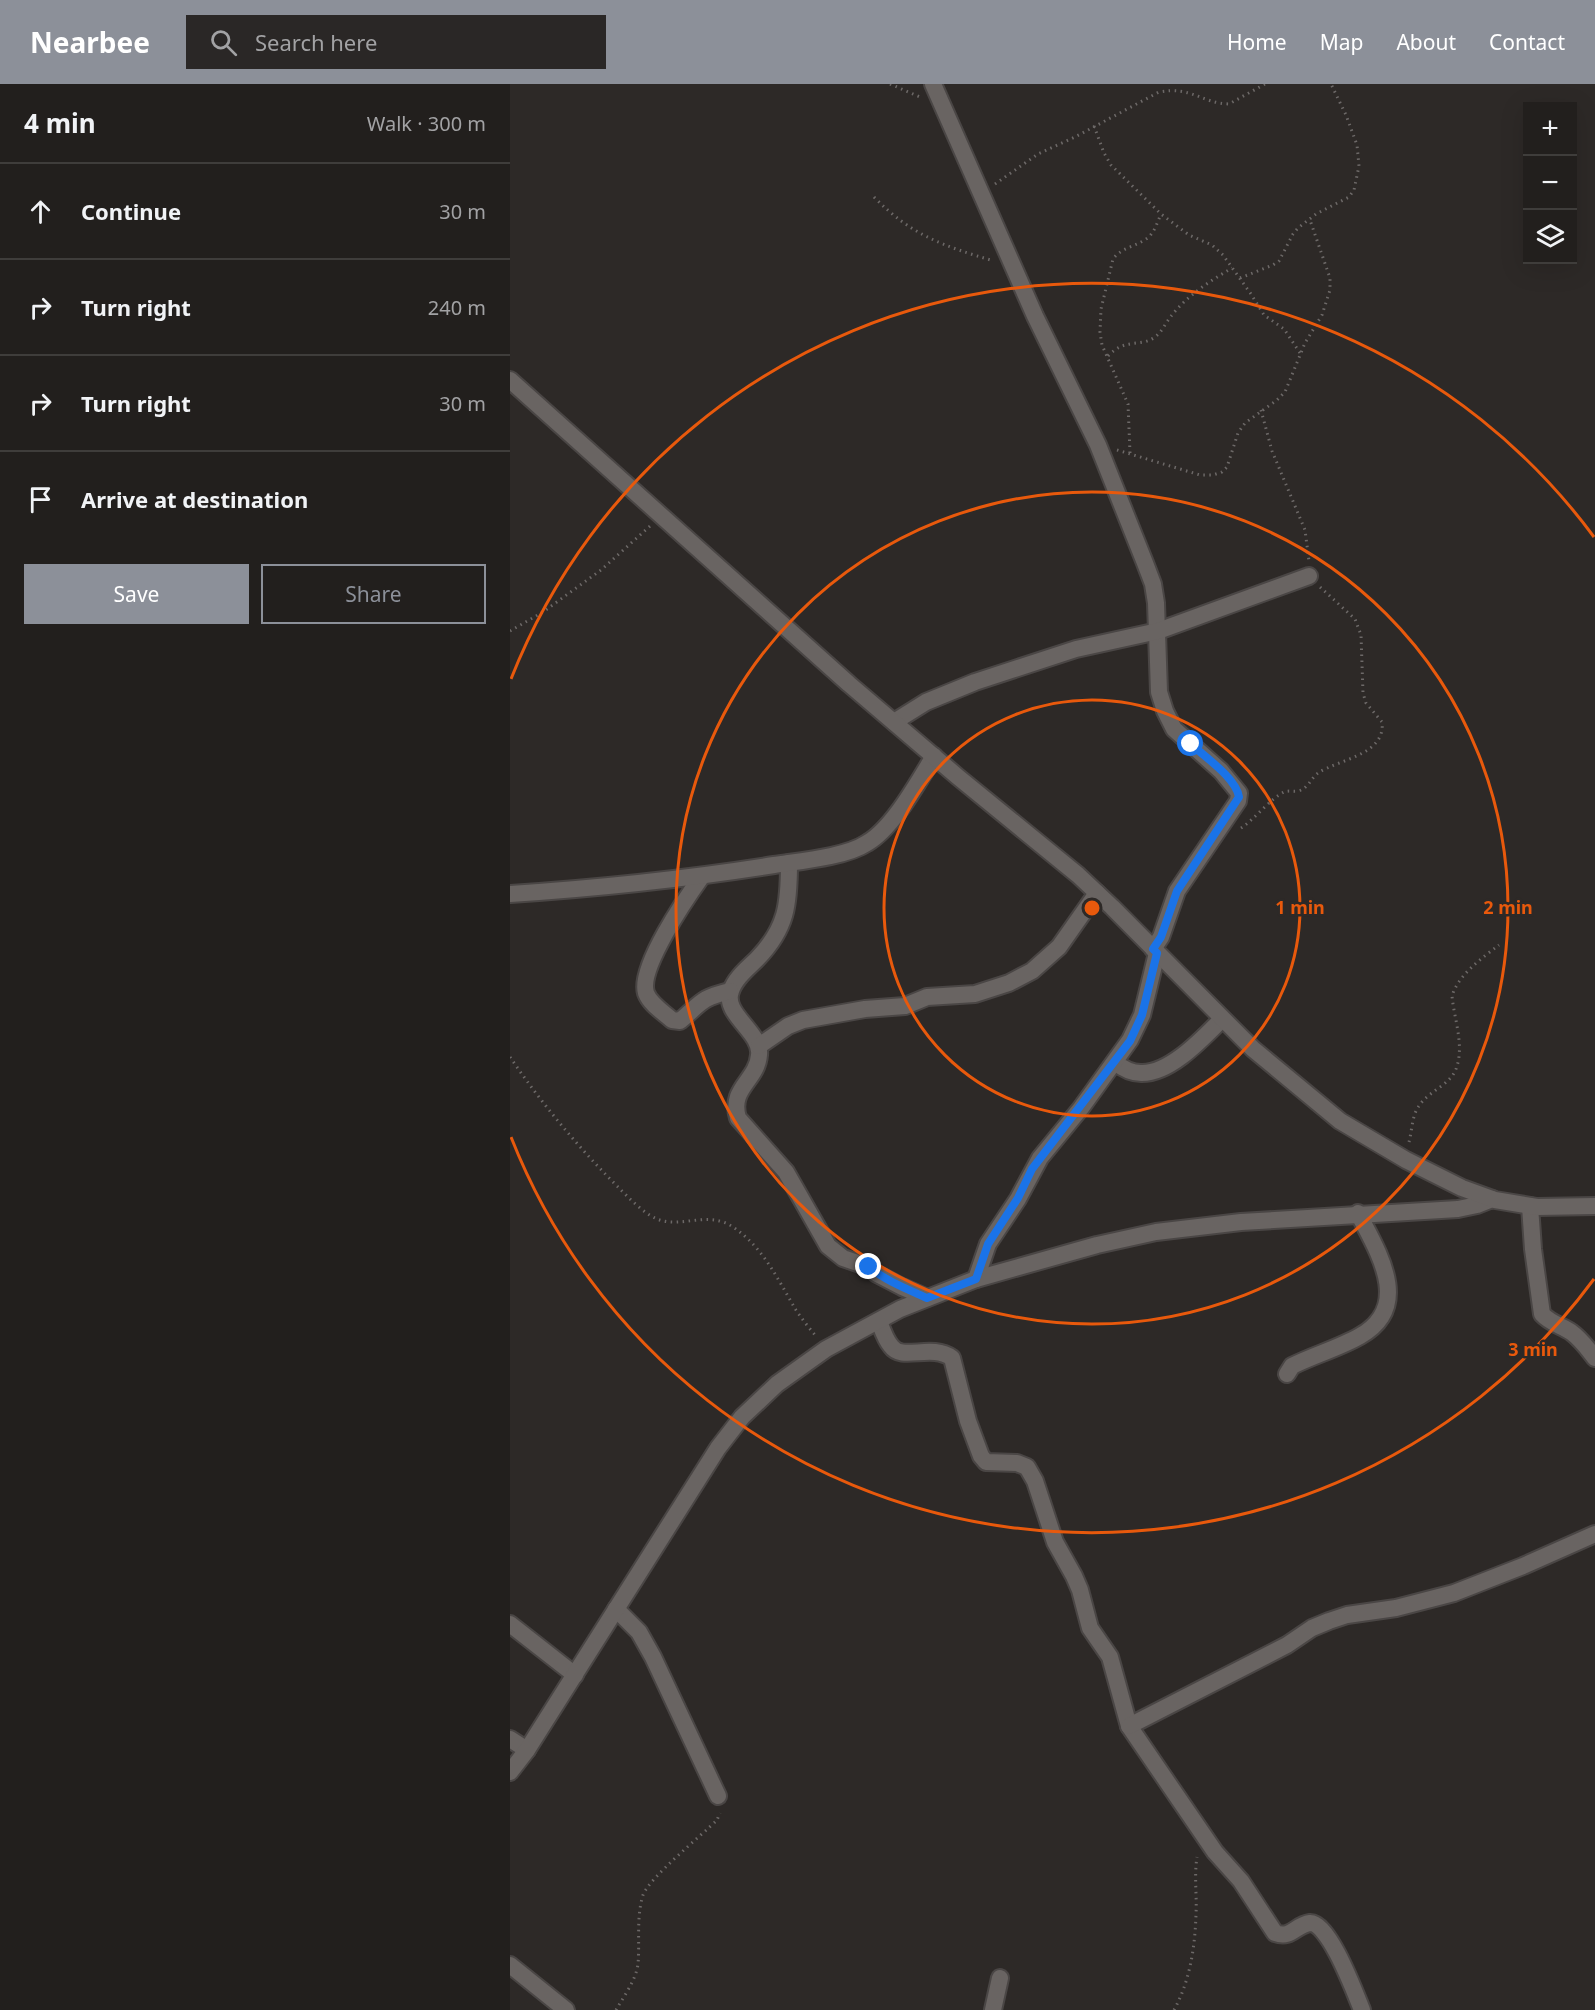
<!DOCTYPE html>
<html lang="en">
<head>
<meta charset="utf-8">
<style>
	:root { --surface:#221f1d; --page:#2a2726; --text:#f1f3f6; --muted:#a2a2a4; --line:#3f3d3b; --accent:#8c9099 }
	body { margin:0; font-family:"Noto Sans",sans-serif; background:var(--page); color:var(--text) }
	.controls { position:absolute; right:18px; top:18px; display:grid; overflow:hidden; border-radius:0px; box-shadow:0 6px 24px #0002 }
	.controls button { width:54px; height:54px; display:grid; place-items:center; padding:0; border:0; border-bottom:2px solid var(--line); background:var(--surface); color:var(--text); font:30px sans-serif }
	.stop { position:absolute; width:18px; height:18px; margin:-14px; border:4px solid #1a73e8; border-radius:50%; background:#fff }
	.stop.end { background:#1a73e8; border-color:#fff; box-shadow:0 2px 6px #0008 }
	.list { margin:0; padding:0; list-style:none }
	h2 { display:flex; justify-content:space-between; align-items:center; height:78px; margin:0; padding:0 24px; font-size:26px }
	h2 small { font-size:20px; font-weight:400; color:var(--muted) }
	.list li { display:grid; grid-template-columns:39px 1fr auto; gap:18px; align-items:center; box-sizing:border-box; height:96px; padding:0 24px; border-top:2px solid var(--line) }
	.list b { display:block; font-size:22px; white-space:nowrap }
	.list em { font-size:20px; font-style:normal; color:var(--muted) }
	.actions { display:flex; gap:12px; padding:18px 24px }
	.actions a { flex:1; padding:14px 0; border:2px solid var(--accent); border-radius:0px; text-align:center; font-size:21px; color:var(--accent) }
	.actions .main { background:var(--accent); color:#fff }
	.icon { flex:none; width:33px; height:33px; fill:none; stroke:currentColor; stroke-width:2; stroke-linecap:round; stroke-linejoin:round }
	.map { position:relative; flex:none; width:1085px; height:1926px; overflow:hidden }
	header { display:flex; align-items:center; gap:36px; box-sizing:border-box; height:84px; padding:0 30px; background:var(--accent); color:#fff }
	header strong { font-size:28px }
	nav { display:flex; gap:33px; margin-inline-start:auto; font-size:21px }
	.search { width:420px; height:54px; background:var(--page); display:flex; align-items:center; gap:15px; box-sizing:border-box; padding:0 21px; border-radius:0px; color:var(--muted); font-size:22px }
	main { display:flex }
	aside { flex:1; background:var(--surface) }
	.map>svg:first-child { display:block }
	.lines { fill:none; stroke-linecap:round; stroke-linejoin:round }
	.minor-casing { stroke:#4a4645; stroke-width:20 }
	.tertiary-casing { stroke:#4a4645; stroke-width:20 }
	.path { stroke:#6d6968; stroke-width:3; stroke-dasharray:1.5 4.5; stroke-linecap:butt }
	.minor { stroke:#696462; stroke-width:16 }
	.tertiary { stroke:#696462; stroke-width:16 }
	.route { stroke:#1a73e8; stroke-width:8 }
	.ring { fill:none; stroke:#e8590c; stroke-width:3 }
	.centre { fill:#e8590c; stroke:#2d2927; stroke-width:3 }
	.ring-label { font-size:18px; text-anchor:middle; font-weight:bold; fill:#e8590c; stroke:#2d2927; stroke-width:5; stroke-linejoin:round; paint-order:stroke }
</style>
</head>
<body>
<header>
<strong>Nearbee</strong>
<div class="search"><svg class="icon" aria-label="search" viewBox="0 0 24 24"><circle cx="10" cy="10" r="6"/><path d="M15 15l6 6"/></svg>Search here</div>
<nav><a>Home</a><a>Map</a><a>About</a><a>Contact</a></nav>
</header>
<main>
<aside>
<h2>4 min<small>Walk · 300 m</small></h2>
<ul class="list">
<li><svg class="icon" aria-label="ahead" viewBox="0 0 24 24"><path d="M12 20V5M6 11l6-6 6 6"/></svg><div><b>Continue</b></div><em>30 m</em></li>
<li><svg class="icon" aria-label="right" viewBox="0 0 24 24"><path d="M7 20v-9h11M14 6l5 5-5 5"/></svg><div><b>Turn right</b></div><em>240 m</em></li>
<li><svg class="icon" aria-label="right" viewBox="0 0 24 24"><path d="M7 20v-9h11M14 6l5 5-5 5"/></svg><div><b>Turn right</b></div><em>30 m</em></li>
<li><svg class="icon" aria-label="arrive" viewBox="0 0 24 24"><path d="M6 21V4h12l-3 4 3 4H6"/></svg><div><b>Arrive at destination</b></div></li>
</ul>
<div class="actions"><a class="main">Save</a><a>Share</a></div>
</aside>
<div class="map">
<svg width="1085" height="1926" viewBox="0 0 1085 1926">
	<rect width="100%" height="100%" fill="#2d2927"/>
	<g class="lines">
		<defs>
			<g id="minor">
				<path d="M423,0l102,232 63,129 47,118 8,21 3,19 3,89 6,19 9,18 47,42 18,22 -1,8 -61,90 -16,46 -8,12"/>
				<path d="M384,638l32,-20 49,-20 101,-33 82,-18 151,-55"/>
				<path d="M279,779c0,41 -2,65 -32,96 -9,9 -22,19 -26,32 -9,23 31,41 28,64 -2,26 -30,33 -21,63l48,54 42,74 15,12 26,9 8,7 25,13 25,11"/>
				<path d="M192,792c-15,21 -64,92 -56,117 4,11 17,19 26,27l8,1c22,-19 21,-23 50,-30"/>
				<path d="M0,810c89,-6 176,-15 264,-29 26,-4 72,-8 93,-22 26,-15 51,-61 67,-87"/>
				<path d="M249,962l29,-20 15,-6 62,-11 40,-3 22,-9 48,-3 34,-11 23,-12 27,-24 38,-54"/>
				<path d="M605,978c7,6 16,11 26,11 29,1 62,-35 81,-54"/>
				<path d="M1020,1122l3,43 9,65c8,9 20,12 29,18 10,7 17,17 24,26"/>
				<path d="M466,1195l12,-35 30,-45 22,-41 41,-50 49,-68 12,-25 15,-62"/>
				<path d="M369,1237c3,8 6,18 12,25 11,16 40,-3 61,12l16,63 13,35 5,6 31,1 10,4 8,14 20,61 19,34 6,14 10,38 20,29 19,69 86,126 26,29 34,52c17,6 20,-8 35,-10 19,-1 45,70 52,87"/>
				<path d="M777,1290l5,-8c22,-11 47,-18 68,-30 53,-30 18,-84 -2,-123"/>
				<path d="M106,1525l23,23 14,25 65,139"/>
				<path d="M0,1540l65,51"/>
				<path d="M619,1642l158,-81 25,-17 17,-7 18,-6 49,-7 58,-15 69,-27 72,-32"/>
				<path d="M0,1655l17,11"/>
				<path d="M0,1688l17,-22 191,-302 24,-31 35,-33 49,-35 74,-40 76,-30 121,-34 59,-13 85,-10 217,-13 19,-4 15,-6"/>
				<path d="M0,1881l56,45"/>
				<path d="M483,1926l7,-32"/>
			</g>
			<path id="tertiary" d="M0,296l339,304 109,93 120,98 34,32 141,142 87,72 66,39 56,28 33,12 42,7 58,-1"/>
		</defs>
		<use href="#minor" class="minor-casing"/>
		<use href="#tertiary" class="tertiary-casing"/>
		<g class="path">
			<path d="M380,0l30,13"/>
			<path d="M584,42l10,27 7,12 50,49 28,21 23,10 11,10 28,39 13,21 20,14 16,24"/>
			<path d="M485,100l43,-30 37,-17 84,-45c33,-6 42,11 70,12l36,-20"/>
			<path d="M364,113c37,38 69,49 120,64"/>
			<path d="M730,194l33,-13 6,-4 14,-27 5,-6 18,-14 33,-17 5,-7 5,-24 -2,-21 -11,-30 -15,-31"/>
			<path d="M598,272c18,-19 32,-8 47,-19 7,-5 11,-15 17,-22 16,-20 38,-34 60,-47"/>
			<path d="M751,326l11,41 33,79 4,31"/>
			<path d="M607,366l83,25h13l9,-3 5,-5 11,-34 7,-10 32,-23 8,-8 20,-49 17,-28 8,-25v-12l-20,-58"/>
			<path d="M620,369l-2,-49 -26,-59 -2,-13 1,-23 12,-50c9,-12 22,-12 33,-20 8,-5 11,-16 15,-25"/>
			<path d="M0,547l33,-19 58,-42 49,-44"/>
			<path d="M731,744c14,-9 30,-30 43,-36 5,-2 9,0 14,-1 10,-2 13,-13 20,-18 21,-14 68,-18 64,-51l-16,-19 -3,-10 -2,-58 -6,-16 -35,-32"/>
			<path d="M0,973c32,47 68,90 108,130 11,11 25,26 39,32 24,10 51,-9 76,8 31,21 45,53 63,83 6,9 13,18 20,26"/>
			<path d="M899,1058c3,-11 3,-27 10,-36 10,-16 33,-21 38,-40 7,-22 -3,-48 -5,-70 6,-21 30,-38 47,-51"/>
			<path d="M106,1926c8,-14 20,-30 22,-46 2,-22 -2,-46 5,-69 7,-18 58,-59 74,-75l3,-7"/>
			<path d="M664,1926c16,-29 21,-63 22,-96 1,-19 -2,-38 1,-57"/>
		</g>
		<use href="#minor" class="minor"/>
		<use href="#tertiary" class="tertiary"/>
	</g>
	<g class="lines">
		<path class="route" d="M359,1183c17,14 38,22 58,31l49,-19 12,-35 30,-46 14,-29 98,-128 12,-26 15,-62 -4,-4 8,-12 16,-46 62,-94c-3,-19 -34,-40 -48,-53"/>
	</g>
	<g class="ring">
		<circle cx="582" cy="824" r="208"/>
		<circle cx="582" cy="824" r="416"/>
		<path d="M1084 1195A624 624 0 0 1 1 1053M1 595A624 624 0 0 1 1084 453"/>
	</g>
	<circle cx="582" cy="824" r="9" class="centre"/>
	<g class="ring-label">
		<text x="790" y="830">1 min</text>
		<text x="998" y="830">2 min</text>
		<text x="1023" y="1272">3 min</text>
	</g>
</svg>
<div class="controls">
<button>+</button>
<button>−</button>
<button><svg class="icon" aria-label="layers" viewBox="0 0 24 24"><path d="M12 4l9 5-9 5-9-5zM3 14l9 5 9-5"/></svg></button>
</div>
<div class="stop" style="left:681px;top:660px"></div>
<div class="stop end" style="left:359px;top:1183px"></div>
</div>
</main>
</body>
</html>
